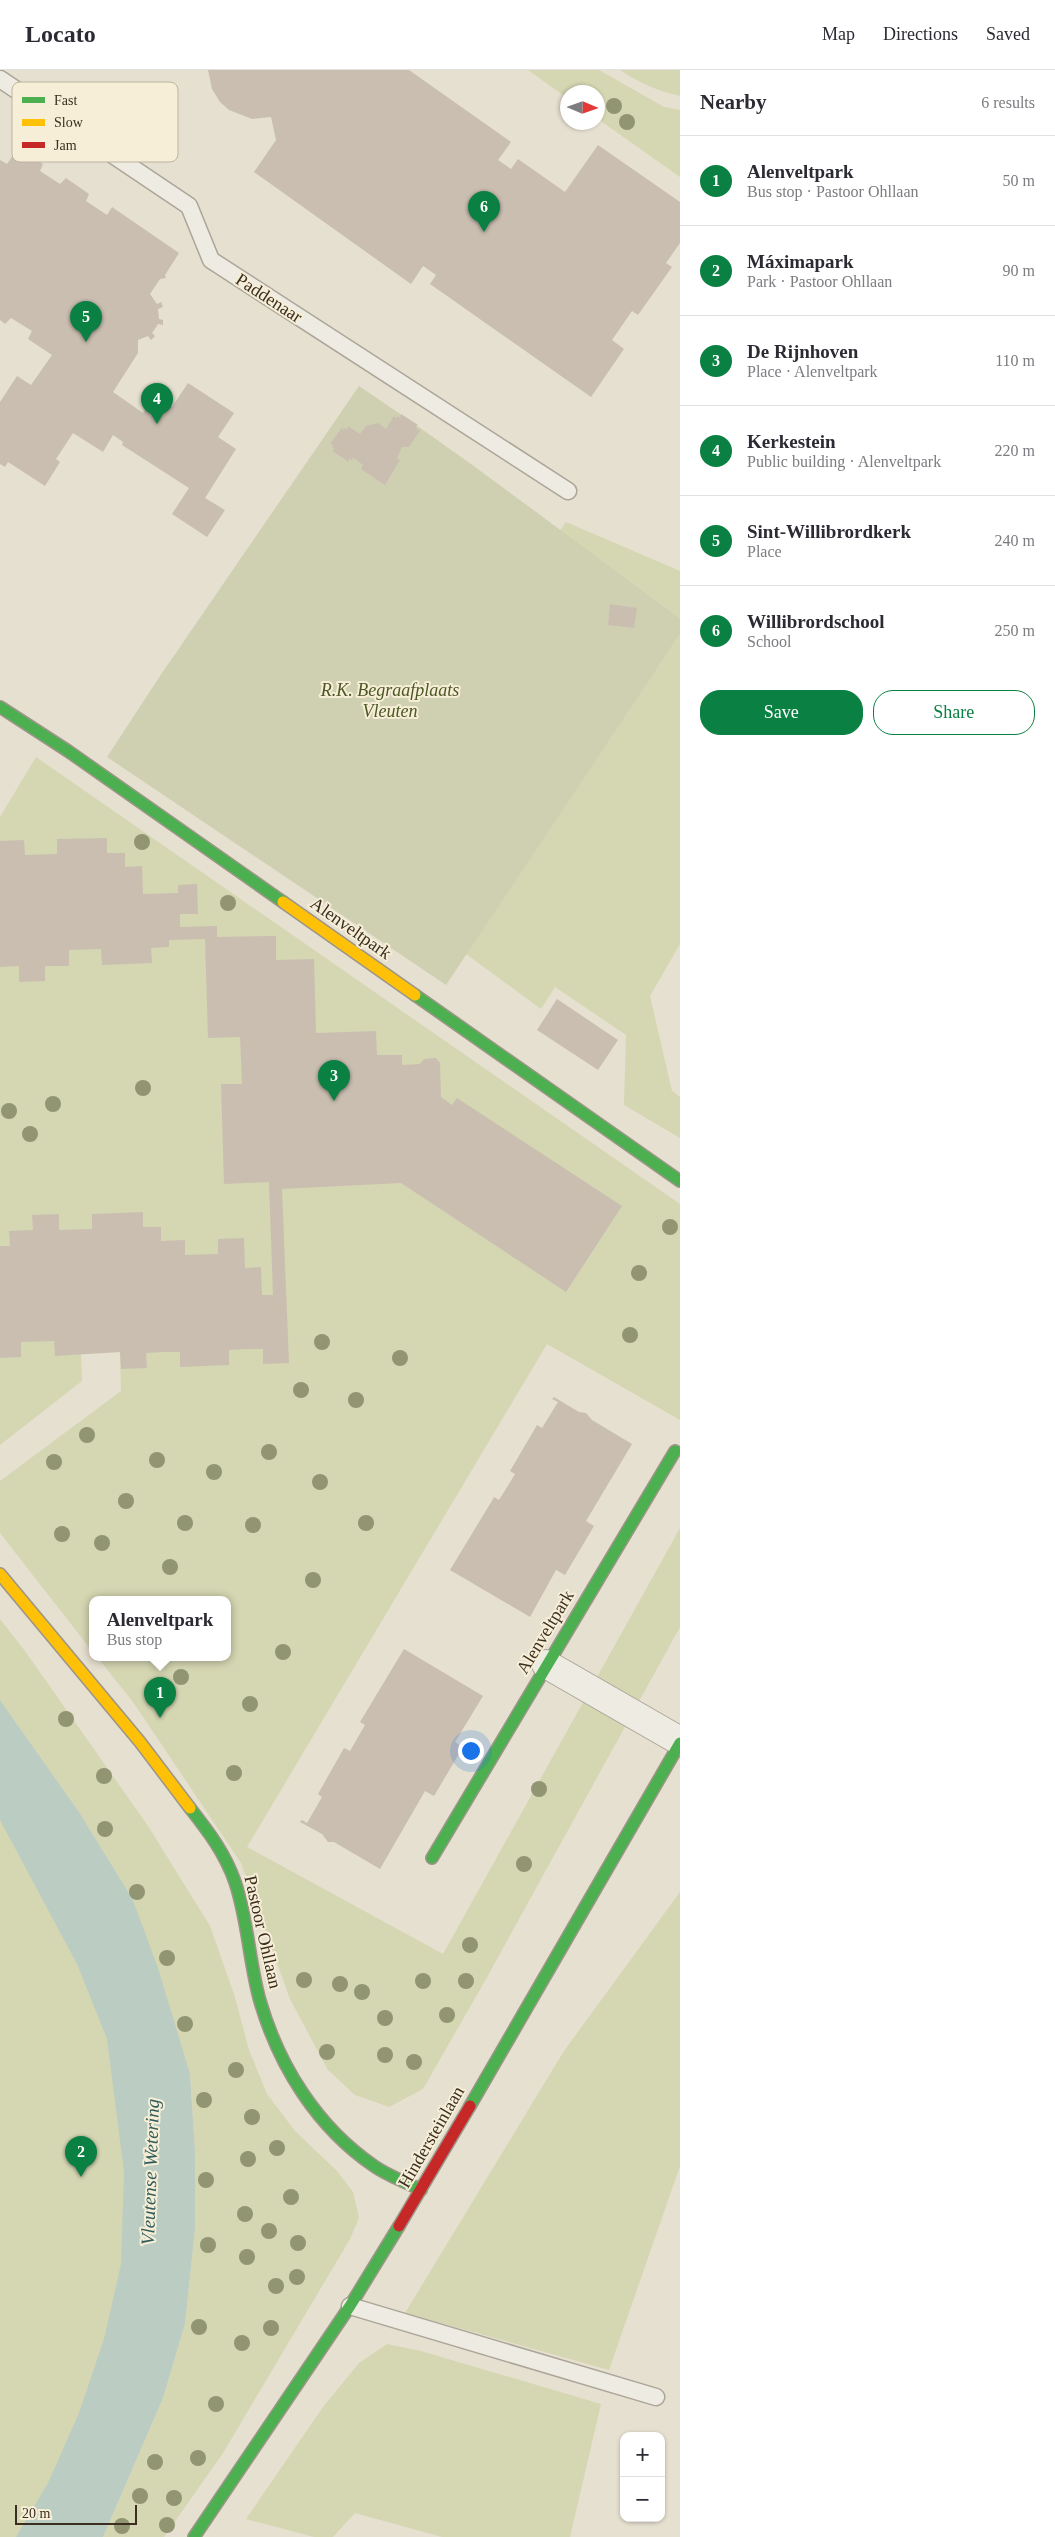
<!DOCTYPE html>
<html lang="en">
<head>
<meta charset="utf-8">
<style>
	:root { --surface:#fff; --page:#f7f7f7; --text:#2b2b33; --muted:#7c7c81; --line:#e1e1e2; --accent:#0b8043 }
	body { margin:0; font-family:"Times New Roman",serif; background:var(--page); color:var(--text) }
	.controls { position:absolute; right:15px; bottom:15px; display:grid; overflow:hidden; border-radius:10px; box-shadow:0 1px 4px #0004 }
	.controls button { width:45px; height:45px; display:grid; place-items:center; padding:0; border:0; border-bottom:1px solid var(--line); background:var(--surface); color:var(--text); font:25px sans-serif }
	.compass { position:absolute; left:560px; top:15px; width:45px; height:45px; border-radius:50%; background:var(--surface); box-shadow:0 1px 4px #0004; rotate:92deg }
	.scale { position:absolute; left:15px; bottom:12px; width:122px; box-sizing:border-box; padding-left:5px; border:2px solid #3c2e20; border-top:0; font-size:14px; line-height:18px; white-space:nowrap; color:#3c2e20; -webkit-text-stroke:4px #f6eed7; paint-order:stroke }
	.you { position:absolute; left:470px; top:1680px; width:18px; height:18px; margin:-12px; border:4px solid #fff; border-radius:50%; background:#1a73e8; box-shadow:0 0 0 8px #1a73e833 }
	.badge { display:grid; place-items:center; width:32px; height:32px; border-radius:50%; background:var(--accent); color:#fff; font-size:16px; font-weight:700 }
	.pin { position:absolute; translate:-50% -41px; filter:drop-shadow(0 1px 2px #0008) }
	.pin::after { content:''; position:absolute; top:26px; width:18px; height:15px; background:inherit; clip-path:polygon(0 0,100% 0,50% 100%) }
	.popup { position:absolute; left:89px; top:1526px; width:142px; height:65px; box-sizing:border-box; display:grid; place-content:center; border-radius:10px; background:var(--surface); filter:drop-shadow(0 1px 4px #0005); font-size:16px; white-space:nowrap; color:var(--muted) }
	.popup b { font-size:19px; color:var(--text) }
	.popup::after { content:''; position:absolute; left:50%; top:100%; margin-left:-10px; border:10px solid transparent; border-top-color:var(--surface) }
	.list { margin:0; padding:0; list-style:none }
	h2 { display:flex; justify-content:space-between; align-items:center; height:65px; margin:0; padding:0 20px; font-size:21px }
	h2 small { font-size:16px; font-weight:400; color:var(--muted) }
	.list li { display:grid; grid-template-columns:32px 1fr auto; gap:15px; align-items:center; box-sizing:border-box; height:90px; padding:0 20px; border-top:1px solid var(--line) }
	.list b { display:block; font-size:19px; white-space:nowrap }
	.list p { margin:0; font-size:16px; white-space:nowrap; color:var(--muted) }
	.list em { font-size:16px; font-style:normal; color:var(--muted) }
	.actions { display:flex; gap:10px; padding:15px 20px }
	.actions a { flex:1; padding:11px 0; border:1px solid var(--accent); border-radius:20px; text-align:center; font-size:18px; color:var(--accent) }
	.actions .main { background:var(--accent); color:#fff }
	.map { position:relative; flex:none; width:680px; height:2467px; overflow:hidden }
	header { display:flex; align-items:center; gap:30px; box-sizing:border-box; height:70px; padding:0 25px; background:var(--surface); border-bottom:1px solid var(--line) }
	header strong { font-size:24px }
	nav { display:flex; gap:28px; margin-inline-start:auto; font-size:18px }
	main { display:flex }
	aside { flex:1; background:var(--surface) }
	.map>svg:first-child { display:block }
	.green { fill:#d5d6b2 }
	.cemetery { fill:#cfd0b2 }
	.water { fill:#bbccc2 }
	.building { fill:#cabeb1 }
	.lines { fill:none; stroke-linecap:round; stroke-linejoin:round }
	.lane-casing { stroke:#aca599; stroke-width:19 }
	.street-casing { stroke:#aca599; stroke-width:30 }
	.fast-casing { stroke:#9c9588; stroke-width:14 }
	.slow-casing { stroke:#9c9588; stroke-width:14 }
	.jam-casing { stroke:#9c9588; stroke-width:14 }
	.lane { stroke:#eeebe2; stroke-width:16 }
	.street { stroke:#eeebe2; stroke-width:28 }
	.fast { stroke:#4caf50; stroke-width:11 }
	.slow { stroke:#ffc107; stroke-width:11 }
	.jam { stroke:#c62828; stroke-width:11 }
	.tree { fill:#919572 }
	.labels { text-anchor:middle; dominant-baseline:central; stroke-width:4; stroke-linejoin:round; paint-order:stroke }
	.street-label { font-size:18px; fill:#3c2e20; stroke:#f6eed7 }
	.park-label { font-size:18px; font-style:italic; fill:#4b5826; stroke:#f6eed7 }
	.water-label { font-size:19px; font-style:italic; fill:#2f5c5a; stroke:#f6eed7 }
	.key { fill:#f6eed7; stroke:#beb4a0; stroke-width:1 }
	.key-label { font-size:14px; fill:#3c2e20 }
</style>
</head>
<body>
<header>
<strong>Locato</strong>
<nav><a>Map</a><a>Directions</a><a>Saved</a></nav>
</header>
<main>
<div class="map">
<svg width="680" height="2467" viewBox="0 0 680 2467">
	<rect width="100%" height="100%" fill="#e6e0d0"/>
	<g class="green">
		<path d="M528,0h71l65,37 16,3v67l-82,-58v-27h-30l-1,6z"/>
		<path d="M620,0h60v26c-22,-5 -41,-13 -60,-26z"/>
		<path d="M566,452l114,49v47l-120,-87z"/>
		<path d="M680,564v310l-30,52 22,95 8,6v41l-56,-33 2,-70 -71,-48 -14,22 -75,-55z"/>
		<path d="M36,687l644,447v216l-133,-76 -300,503 196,107 237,-426v99l-194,352 -63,110 -34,18 -34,-12 -27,-25 -38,-71 -49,-136 -108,-161 -36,-45h131v-58h-136v52l-92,-118v-52l121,-90 -1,-39 -39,1 1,28 -82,64v-628z"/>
		<path d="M0,1549l25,32 123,175 62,100 24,68 15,56 18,44 28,37 42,40 16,21 6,26 -9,21 -127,214 -59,84h-61l60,-139 22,-74 10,-95v-78l-5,-77 -58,-176 -53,-86 -79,-112z"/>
		<path d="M0,1681l108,183 54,320 -104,283h-58z"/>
		<path d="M680,1822v274l-71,204 -204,-57 159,-262z"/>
		<path d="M387,2274l34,7 180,53 -31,133h-128l-87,-24 -22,24h-19l-68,-18 77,-112 36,-44z"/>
	</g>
	<path class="cemetery" d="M359,316c110,73 214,155 321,232v16l-234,351 -339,-228 53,-81z"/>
	<path class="water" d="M0,1630l79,112 53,86 26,70 32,106 5,77v78l-10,95 -22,74 -60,139h-87l32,-54 31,-70 25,-74 17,-75 3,-92 -17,-133 -30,-75 -77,-144z"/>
	<g class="building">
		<path d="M208,0h201l102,72 -13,18 13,9 7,-10 47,33 33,-47 82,57v41l-14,20 6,4 -34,48 -6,-4 -20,29 12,9 -33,48 -161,-113 6,-9 -13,-9 -12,18 -157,-112 22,-32 -5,-23 -19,2 -23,-9 -9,-8 -8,-13z"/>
		<path d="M18,78l25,16 -3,7 20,13 6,-6 23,16 -3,7 21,14 5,-8 67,46 -14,22 1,3 -6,1 -10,15 7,10 4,-2 2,5 -5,2 1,10 4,1v5l-5,-1 -6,9 3,3 -4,4 -3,-4 -10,4v13l-25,39 30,21 10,-18 19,12 16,-24 46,30 -16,24 18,12 -31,49 20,12 -18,27 -35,-23 17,-26 -67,-43 1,-3 -10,-7 -10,17 -30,-19 -17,26 4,3 -15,24 -37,-24 -3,5 -5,-3v-62l17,-26 14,9 21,-30 -24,-16 4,-8 -21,-13 -6,6 -5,-4v-160l7,4z"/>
		<path d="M401,344l17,11 -3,2 3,2 -2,2 5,-2 -12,18h-7l-5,11 3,2 -15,25 -24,-16 2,-4 -9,-7 -3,2 -2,-2v4l-17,-11 3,-2 -3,-2 2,-2 -4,-1 13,-18 -1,4 3,-2 2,1 1,-3 12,8 6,-8 12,-3 8,6 8,-13 2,2 2,-2 2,2z"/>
		<path d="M610,534l27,4 -3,20 -26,-3z"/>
		<path d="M107,768v15h18v14l17,-1 1,28 35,-1v-8l19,-1 1,30h-18v13l37,-1v11l59,-1v24l38,-1 2,74 60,-2 1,24h25v10l18,-1 4,-5 12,-1 4,5 1,34 11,8 5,-7 165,108 -56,86 -165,-109 -119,6 7,174 -26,1v-15h-17l-17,1v15l-49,2v-15h-17l-17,1 1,15 -26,1 -1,-17 -65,4 -1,-15 -33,1v15l-21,1v-112h10l-1,-15 24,-1 -1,-15 27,-1v16l33,-1v-15l51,-2v15h18v14l24,-1v15l33,-1v-15l26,-1 1,30 16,-1 1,28h11l-4,-113 -45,2 -3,-100h21l-2,-47 -32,1 -3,-99 -36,1v7l-18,1 1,15 -50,2 -1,-16 -32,1v16h-24v15l-26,1v-16l-19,1v-126l24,-1 1,15 32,-1v-15z"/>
		<path d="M557,929l61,41 -20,30 -61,-40z"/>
		<path d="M554,1327l25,15 7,1 6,7 40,24 -46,77 8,5 -29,49 -9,-5 -26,47 -80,-47 43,-71 1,-2 5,3 16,-26 -5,-3 27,-46 5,3 16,-26 -6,-3z"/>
		<path d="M404,1579l79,47 -28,46 8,5 -29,49 -9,-5 -45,78 -46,-27h-6l-6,-8 -22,-12 2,-2 5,3 15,-26 -4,-3 26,-46 6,3 15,-26 -5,-3z"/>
	</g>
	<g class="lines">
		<defs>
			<g id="lane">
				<path d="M0,9l189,127 22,54 357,231"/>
				<path d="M350,2236l306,91"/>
			</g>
			<path id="street" d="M546,1594l134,77"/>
			<g id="fast">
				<path d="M0,637l68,44 215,151"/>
				<path d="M415,925l265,186"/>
				<path d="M190,1738c18,23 35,45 45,74 13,38 14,80 25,119 19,65 57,126 114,165 14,10 32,16 47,24"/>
				<path d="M432,1788l243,-407"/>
				<path d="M470,2036l210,-363"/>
				<path d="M194,2467l156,-231 49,-80"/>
			</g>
			<g id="slow">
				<path d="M283,832l132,93"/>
				<path d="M0,1504l140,168 50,66"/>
			</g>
			<path id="jam" d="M399,2156l71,-120"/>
		</defs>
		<use href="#lane" class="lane-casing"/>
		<use href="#street" class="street-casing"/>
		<use href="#fast" class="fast-casing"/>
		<use href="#slow" class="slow-casing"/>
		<use href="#jam" class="jam-casing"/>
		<use href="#lane" class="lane"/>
		<use href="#street" class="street"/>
		<use href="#fast" class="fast"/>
		<use href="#slow" class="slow"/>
		<use href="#jam" class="jam"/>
	</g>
	<g class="tree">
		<circle cx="614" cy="36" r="8"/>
		<circle cx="627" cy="52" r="8"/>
		<circle cx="142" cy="772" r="8"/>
		<circle cx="228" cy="833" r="8"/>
		<circle cx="143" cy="1018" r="8"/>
		<circle cx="53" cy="1034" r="8"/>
		<circle cx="9" cy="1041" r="8"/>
		<circle cx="30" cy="1064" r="8"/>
		<circle cx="670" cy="1157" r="8"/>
		<circle cx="639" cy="1203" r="8"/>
		<circle cx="630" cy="1265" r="8"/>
		<circle cx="322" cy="1272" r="8"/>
		<circle cx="400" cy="1288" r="8"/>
		<circle cx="301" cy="1320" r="8"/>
		<circle cx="356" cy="1330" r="8"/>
		<circle cx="87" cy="1365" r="8"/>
		<circle cx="269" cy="1382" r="8"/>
		<circle cx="157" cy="1390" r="8"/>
		<circle cx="54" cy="1392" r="8"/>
		<circle cx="214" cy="1402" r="8"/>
		<circle cx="320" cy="1412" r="8"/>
		<circle cx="126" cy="1431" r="8"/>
		<circle cx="185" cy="1453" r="8"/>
		<circle cx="366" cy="1453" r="8"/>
		<circle cx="253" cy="1455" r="8"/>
		<circle cx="62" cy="1464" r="8"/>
		<circle cx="102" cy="1473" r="8"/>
		<circle cx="170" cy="1497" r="8"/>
		<circle cx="313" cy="1510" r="8"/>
		<circle cx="283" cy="1582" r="8"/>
		<circle cx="181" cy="1607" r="8"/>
		<circle cx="250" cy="1634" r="8"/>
		<circle cx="66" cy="1649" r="8"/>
		<circle cx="234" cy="1703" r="8"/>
		<circle cx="104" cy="1706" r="8"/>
		<circle cx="539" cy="1719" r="8"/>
		<circle cx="105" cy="1759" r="8"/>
		<circle cx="524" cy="1794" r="8"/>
		<circle cx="137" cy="1822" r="8"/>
		<circle cx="470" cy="1875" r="8"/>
		<circle cx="167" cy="1888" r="8"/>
		<circle cx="304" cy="1910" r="8"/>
		<circle cx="423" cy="1911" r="8"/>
		<circle cx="466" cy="1911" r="8"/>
		<circle cx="340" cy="1914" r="8"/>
		<circle cx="362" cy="1922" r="8"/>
		<circle cx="447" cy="1945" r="8"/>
		<circle cx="385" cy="1948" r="8"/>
		<circle cx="185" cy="1954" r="8"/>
		<circle cx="327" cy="1982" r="8"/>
		<circle cx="385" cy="1985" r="8"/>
		<circle cx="414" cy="1992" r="8"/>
		<circle cx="236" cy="2000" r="8"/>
		<circle cx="204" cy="2030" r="8"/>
		<circle cx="252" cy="2047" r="8"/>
		<circle cx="277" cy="2078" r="8"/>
		<circle cx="248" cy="2089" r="8"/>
		<circle cx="206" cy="2110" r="8"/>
		<circle cx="291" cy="2127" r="8"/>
		<circle cx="245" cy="2144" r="8"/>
		<circle cx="269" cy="2161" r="8"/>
		<circle cx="298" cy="2173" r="8"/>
		<circle cx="208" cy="2175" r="8"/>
		<circle cx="247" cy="2187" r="8"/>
		<circle cx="297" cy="2207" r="8"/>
		<circle cx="276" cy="2216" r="8"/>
		<circle cx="199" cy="2257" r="8"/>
		<circle cx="271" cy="2258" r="8"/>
		<circle cx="242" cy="2273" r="8"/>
		<circle cx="216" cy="2334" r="8"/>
		<circle cx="198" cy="2388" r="8"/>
		<circle cx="155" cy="2392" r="8"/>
		<circle cx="140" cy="2426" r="8"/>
		<circle cx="174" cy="2428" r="8"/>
		<circle cx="167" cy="2455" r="8"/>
		<circle cx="122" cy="2456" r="8"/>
	</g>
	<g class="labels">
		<g class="street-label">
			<text transform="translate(269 228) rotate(33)">Paddenaar</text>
			<text transform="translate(351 858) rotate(35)">Alenveltpark</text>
			<text transform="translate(545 1562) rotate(-59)">Alenveltpark</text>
			<text transform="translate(263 1862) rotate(77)">Pastoor Ohllaan</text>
			<text transform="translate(431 2067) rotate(-60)">Hindersteinlaan</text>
		</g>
		<g class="park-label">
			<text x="390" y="620">R.K. Begraafplaats<tspan x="390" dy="21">Vleuten</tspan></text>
		</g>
		<g class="water-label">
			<text transform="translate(150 2102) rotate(-88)">Vleutense Wetering</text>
		</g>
	</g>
	<rect x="12" y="12" width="166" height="80" rx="8" class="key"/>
	<rect x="22" y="27" width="23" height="6" fill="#4caf50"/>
	<rect x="22" y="49" width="23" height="7" fill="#ffc107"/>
	<rect x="22" y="72" width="23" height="6" fill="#c62828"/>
	<g class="key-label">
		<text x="54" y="35">Fast</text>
		<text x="54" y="57">Slow</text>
		<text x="54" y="80">Jam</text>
	</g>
</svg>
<div class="controls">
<button>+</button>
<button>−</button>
</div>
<svg class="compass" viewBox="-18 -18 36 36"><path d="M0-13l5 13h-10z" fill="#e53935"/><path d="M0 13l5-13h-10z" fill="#7c7c81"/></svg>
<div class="scale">20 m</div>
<div class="you"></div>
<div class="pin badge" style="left:160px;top:1648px">1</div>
<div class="popup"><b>Alenveltpark</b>Bus stop</div>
<div class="pin badge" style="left:81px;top:2107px">2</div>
<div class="pin badge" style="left:334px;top:1031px">3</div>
<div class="pin badge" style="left:157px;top:354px">4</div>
<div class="pin badge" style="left:86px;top:272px">5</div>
<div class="pin badge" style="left:484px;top:162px">6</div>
</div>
<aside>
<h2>Nearby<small>6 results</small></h2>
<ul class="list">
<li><span class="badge">1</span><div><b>Alenveltpark</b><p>Bus stop · Pastoor Ohllaan</p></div><em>50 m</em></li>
<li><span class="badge">2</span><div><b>Máximapark</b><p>Park · Pastoor Ohllaan</p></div><em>90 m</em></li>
<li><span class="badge">3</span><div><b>De Rijnhoven</b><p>Place · Alenveltpark</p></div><em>110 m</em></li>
<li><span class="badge">4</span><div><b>Kerkestein</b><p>Public building · Alenveltpark</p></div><em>220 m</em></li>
<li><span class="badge">5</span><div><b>Sint-Willibrordkerk</b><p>Place</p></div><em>240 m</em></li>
<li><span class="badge">6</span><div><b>Willibrordschool</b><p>School</p></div><em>250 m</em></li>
</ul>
<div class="actions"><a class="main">Save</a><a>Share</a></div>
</aside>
</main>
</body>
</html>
